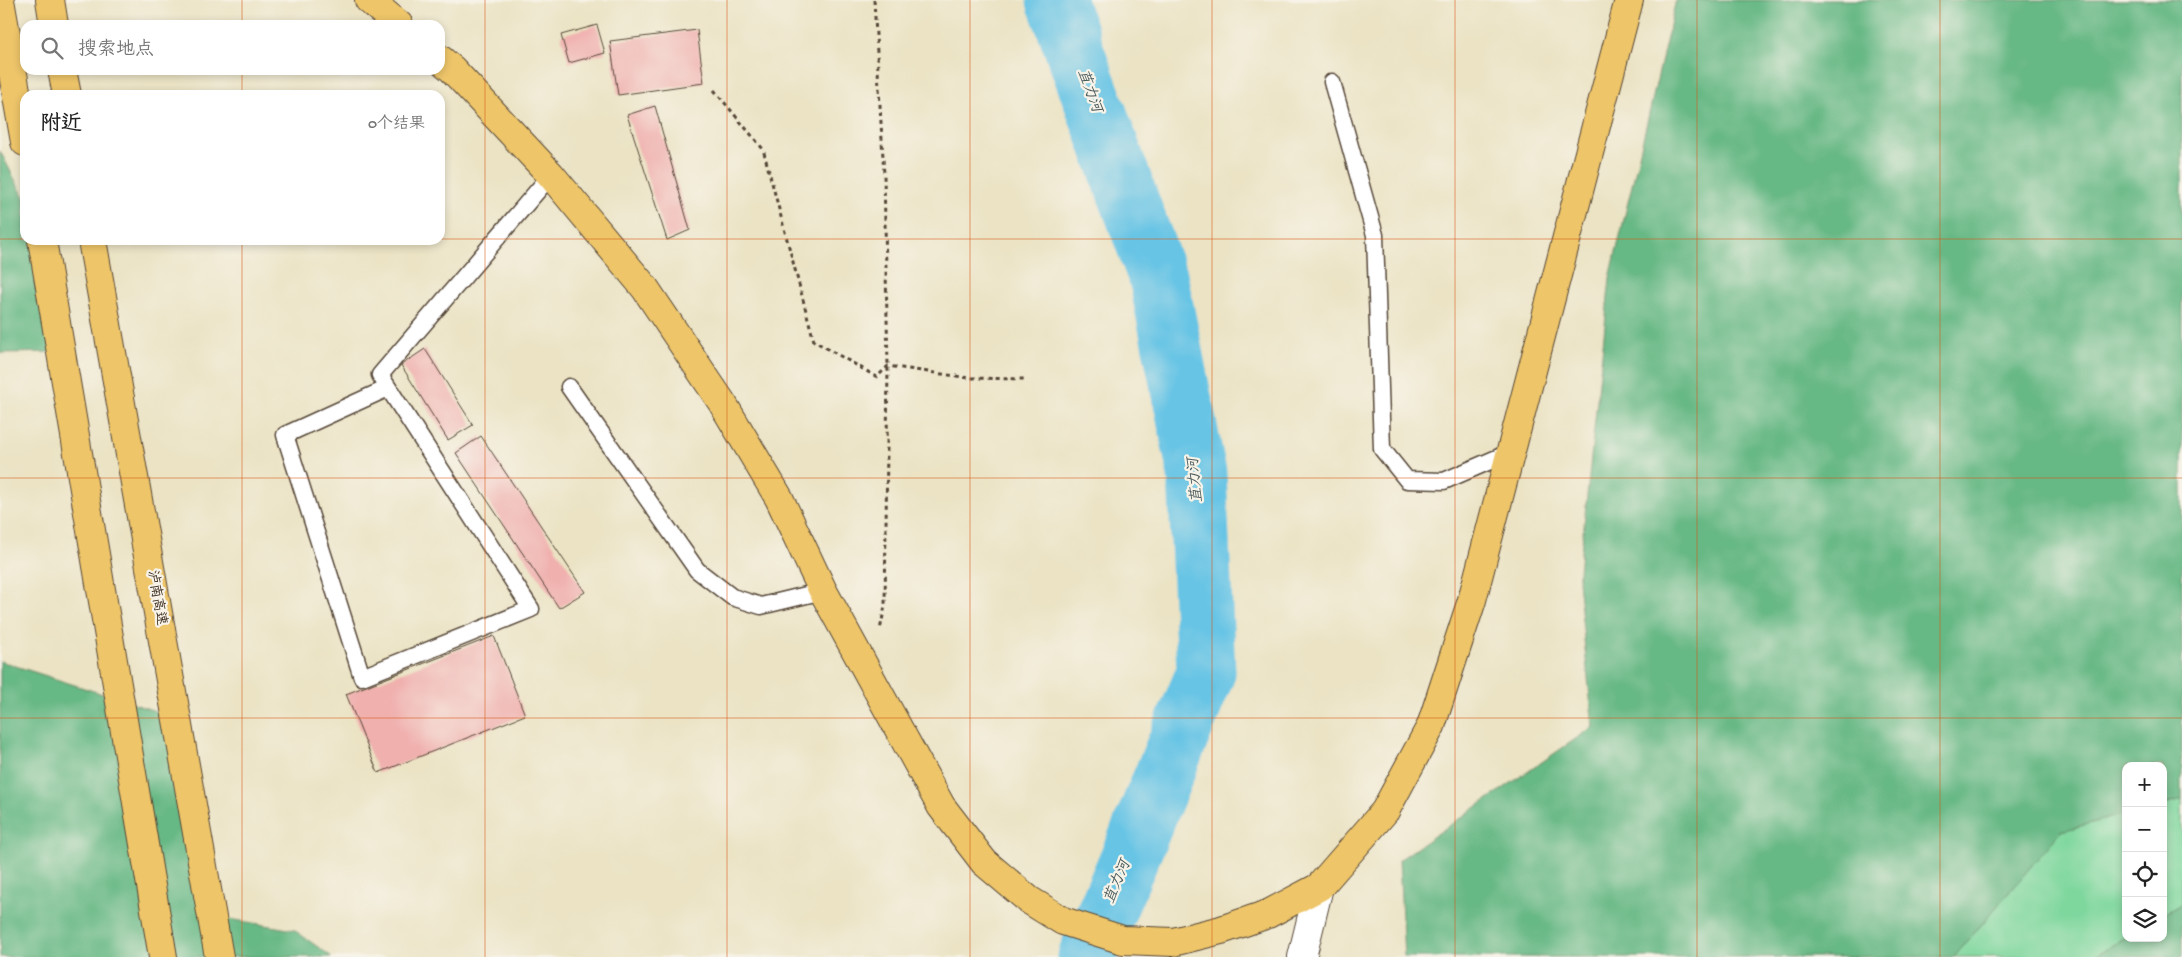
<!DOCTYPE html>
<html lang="zh">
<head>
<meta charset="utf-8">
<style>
	:root { --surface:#fff; --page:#f6f6f6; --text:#222; --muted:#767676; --line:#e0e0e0 }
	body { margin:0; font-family:"Gochi Hand","LXGW WenKai TC",sans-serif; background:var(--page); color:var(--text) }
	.controls { position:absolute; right:15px; bottom:15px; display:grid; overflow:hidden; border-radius:10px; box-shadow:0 2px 8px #0003 }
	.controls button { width:45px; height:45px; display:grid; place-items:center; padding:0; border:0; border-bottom:1px solid var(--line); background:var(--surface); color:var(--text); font:25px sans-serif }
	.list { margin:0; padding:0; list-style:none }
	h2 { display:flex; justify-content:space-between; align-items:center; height:65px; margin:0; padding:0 20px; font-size:21px }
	h2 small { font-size:16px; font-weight:400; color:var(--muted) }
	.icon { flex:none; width:28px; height:28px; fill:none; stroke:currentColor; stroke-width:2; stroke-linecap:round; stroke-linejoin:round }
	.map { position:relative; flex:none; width:2182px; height:957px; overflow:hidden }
	.search { position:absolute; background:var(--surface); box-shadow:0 2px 8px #0003; left:20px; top:20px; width:425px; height:55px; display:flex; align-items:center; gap:12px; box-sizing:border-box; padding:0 18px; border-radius:15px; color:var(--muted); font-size:19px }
	.panel { position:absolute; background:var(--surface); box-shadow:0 2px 8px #0003; left:20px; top:90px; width:425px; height:155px; border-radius:15px }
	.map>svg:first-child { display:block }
	.green { fill:#7ed79d; stroke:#5c805e }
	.forest { fill:#66b884; stroke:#507151 }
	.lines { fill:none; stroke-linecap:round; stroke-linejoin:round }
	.river { stroke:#67c4e5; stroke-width:59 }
	.building { fill:#f0b0ae }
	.service-casing { stroke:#554637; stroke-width:19 }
	.minor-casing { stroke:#554637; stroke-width:30 }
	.trunk-casing { stroke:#554637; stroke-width:30 }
	.motorway-casing { stroke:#554637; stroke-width:30 }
	.path { stroke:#554637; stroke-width:3; stroke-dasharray:4 4; stroke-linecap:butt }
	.service { stroke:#fff; stroke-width:16 }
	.minor { stroke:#fff; stroke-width:28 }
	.trunk { stroke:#eec569; stroke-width:28 }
	.motorway { stroke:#eec569; stroke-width:28 }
	.grid { fill:none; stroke:#d7540e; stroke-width:1; stroke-opacity:0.55 }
	.labels { text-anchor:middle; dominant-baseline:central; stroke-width:4.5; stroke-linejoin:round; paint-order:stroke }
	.street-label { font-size:14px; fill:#3b2a1e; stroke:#f7f3e8 }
	.water-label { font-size:15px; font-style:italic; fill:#48585a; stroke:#f7f3e8 }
</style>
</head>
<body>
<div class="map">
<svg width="2182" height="957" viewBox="0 0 2182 957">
	<rect width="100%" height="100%" fill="#f7f3e8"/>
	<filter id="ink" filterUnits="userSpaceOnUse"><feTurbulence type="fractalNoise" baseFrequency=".02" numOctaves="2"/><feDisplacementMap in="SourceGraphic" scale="10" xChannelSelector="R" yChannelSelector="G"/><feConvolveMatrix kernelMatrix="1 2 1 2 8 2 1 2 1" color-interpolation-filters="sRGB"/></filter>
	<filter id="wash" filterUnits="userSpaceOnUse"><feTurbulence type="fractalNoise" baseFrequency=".0096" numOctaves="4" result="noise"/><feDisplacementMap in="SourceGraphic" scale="20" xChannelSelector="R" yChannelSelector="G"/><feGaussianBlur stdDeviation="1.12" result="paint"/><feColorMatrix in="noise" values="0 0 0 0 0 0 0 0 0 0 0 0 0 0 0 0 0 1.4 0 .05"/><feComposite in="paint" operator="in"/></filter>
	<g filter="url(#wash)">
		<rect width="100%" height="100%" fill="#ebe3c4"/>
		<g class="green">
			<path d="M2182,799v105l-19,11v-111z"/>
			<path d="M2126,814v123l-33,20h-139l107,-126z"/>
		</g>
		<g class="forest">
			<path d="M1676,0h506v799l-19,5v-38h-37v48l-65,17 -107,126h-550l-5,-97 194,-133 -15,-146 32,-303z"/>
			<path d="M0,151l25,48v41h22l20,112 -67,1z"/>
			<path d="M0,661l168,54 32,199 94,16 38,27h-332z"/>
			<path d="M2182,904v53h-89l33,-20 37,1v-23z"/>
		</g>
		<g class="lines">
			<path class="river" d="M1056,0l103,281 38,192 9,199 -71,173 -48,112"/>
		</g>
		<g id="blocks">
			<g class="building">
				<path d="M597,25l8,28 -36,10 -8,-28z"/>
				<path d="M697,30l7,53 -86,12 -8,-54z"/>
				<path d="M655,106l35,124 -23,10 -40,-125z"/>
				<path d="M425,349l48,76 -25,15 -47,-75z"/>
				<path d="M481,436l104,156 -26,16 -103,-155z"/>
				<path d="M494,636l31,79 -147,58 -32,-79z"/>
			</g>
		</g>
	</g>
	<g filter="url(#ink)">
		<use href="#blocks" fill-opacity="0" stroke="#554637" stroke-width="1"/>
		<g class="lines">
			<defs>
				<g id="service">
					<path d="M1332,82l43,153 7,214 25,31 37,1 69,-30"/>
					<path d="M569,387l128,183 35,27 29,9 62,-15"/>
					<path d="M388,388l-103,47 77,242 169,-68 -151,-234 171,-200"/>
				</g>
				<path id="minor" d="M1302,957l17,-70"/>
				<g id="trunk">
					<path d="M369,0l30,25"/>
					<path d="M440,59l12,10 99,106 94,113 78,116 56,94 44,93 118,215 43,56 45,38 34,21 60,19 50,2 48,-12 47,-16 51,-27 66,-76 46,-85 41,-126 157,-600"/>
				</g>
				<g id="motorway">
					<path d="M0,0l25,142"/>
					<path d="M50,0l4,25"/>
					<path d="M62,70l5,25"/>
					<path d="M42,240l121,717"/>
					<path d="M92,240l127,717"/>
				</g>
			</defs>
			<use href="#service" class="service-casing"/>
			<use href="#minor" class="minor-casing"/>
			<use href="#trunk" class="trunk-casing"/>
			<use href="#motorway" class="motorway-casing"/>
			<g class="path">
				<path d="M874,0l10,175 4,191 -3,240 -5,24"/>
				<path d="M714,90l49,59 51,192 63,36 11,-11 81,12 55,1"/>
			</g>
			<use href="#service" class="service"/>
			<use href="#minor" class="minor"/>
			<use href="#trunk" class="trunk"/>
			<use href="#motorway" class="motorway"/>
		</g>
	</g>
	<path class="grid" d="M242,0v25M485,0v957M727,0v957M970,0v957M1212,0v957M1455,0v957M1697,0v957M1940,0v957M242,70v25M0,239h25M440,239h1742M242,240v717M0,478h2182M0,718h2182"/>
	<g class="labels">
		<g class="street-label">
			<text transform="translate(156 598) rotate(80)">泸南高速</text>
		</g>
		<g class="water-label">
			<text transform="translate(1089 91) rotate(70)">苴力河</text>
			<text transform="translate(1196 480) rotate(-96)">苴力河</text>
			<text transform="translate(1118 882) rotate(-67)">苴力河</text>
		</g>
	</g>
</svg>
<div class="controls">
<button>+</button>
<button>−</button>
<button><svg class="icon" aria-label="locate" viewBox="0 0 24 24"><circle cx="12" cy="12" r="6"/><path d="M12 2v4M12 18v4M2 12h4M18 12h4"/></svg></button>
<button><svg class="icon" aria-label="layers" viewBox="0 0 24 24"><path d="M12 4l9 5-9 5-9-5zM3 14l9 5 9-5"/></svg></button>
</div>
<div class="search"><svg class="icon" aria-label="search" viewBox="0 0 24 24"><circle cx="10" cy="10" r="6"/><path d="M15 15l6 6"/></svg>搜索地点</div>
<section class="panel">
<h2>附近<small>0个结果</small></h2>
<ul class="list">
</ul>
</section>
</div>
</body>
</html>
